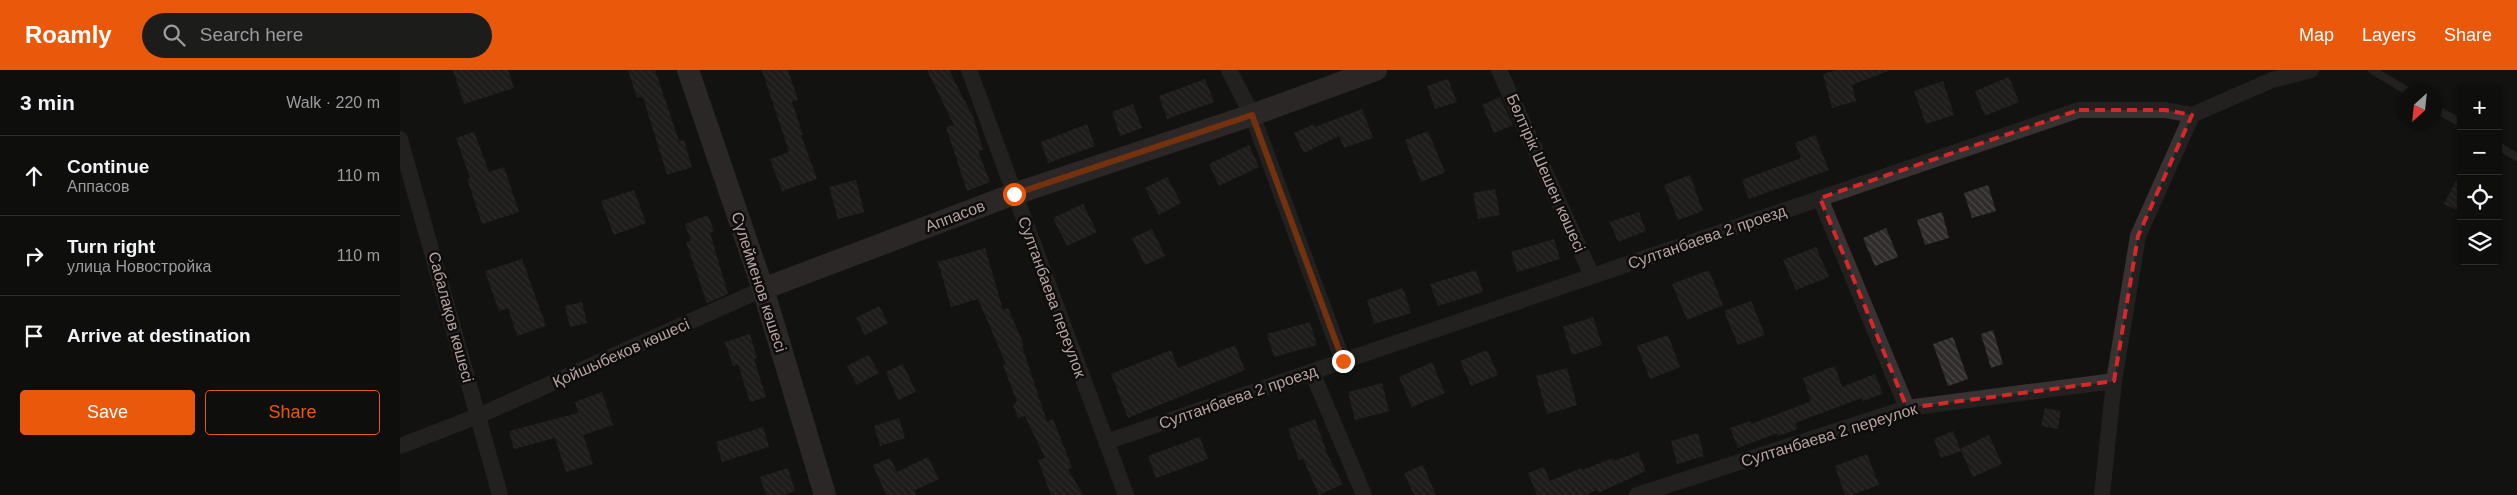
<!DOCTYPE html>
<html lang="en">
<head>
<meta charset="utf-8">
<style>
	:root { --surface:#0e0e0d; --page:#1c1c1b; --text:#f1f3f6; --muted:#9b9c9d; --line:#2e2e2e; --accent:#ea580c }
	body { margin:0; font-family:Helvetica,sans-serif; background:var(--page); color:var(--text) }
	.controls { position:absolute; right:15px; top:15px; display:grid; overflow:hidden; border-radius:5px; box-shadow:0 1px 4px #0004 }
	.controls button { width:45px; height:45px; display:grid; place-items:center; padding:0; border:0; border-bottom:1px solid var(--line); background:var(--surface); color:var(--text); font:25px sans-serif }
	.compass { position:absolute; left:1997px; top:15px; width:45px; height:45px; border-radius:50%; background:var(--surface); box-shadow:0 1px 4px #0004; rotate:207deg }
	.stop { position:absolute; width:15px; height:15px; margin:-11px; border:4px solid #ea580c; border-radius:50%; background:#fff }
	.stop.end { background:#ea580c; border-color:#fff; box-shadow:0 1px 5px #0008 }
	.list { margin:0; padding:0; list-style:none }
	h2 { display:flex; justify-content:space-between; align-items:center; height:65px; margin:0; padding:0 20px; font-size:21px }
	h2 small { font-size:16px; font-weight:400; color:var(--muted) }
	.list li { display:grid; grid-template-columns:32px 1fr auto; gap:15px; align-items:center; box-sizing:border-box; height:80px; padding:0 20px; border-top:1px solid var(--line) }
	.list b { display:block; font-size:19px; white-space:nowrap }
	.list p { margin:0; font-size:16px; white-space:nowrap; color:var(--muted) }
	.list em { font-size:16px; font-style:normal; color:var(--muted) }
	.actions { display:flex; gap:10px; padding:15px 20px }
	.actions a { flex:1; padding:11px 0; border:1px solid var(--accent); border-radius:5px; text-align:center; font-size:18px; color:var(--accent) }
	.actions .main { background:var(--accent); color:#fff }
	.icon { flex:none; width:28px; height:28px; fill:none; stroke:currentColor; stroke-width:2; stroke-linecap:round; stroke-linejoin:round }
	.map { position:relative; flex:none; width:2117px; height:425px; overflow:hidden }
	header { display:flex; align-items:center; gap:30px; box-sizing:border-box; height:70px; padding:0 25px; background:var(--accent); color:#fff }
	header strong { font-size:24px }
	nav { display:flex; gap:28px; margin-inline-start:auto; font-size:18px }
	.search { width:350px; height:45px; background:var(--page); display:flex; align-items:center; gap:12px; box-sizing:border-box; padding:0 18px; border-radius:28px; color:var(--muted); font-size:19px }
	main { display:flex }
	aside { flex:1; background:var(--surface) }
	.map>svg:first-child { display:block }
	.building { fill:url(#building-back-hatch) }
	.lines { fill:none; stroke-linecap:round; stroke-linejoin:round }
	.lane { stroke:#383332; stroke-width:8 }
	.street { stroke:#383332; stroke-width:16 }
	.secondary { stroke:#494140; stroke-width:22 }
	.route { stroke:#ea580c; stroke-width:6 }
	.marked { fill:none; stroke:#d62828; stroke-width:4; stroke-dasharray:10 6; stroke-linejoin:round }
	.labels { text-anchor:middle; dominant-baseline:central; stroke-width:5; stroke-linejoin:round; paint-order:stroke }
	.street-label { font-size:16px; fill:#b5a2a1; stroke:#0e0d0c }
</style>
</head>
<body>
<header>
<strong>Roamly</strong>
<div class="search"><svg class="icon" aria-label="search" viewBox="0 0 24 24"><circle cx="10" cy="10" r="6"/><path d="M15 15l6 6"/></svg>Search here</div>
<nav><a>Map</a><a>Layers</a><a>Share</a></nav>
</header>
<main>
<aside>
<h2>3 min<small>Walk · 220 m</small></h2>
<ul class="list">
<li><svg class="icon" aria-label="ahead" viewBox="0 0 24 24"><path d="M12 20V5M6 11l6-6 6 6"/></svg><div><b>Continue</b><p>Аппасов</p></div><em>110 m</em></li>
<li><svg class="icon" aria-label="right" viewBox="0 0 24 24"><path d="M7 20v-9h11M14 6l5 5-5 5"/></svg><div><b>Turn right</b><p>улица Новостройка</p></div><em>110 m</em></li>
<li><svg class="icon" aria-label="arrive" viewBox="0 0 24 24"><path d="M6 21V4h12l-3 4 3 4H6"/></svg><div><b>Arrive at destination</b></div></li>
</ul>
<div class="actions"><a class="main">Save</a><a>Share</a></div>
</aside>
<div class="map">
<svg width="2117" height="425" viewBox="0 0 2117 425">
	<defs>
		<pattern id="building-back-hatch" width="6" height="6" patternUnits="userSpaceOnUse" patternTransform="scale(1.25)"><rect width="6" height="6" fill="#302c2c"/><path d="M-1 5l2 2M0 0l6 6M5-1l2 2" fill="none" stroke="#4c4747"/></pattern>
	</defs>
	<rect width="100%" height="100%" fill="#131211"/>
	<g class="building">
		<path d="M53,0h55l6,18 -50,16z"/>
		<path d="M228,0h27l24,71 5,-1 8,27 -25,8 -24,-78 -6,1z"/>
		<path d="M362,0h26l10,30 -6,2 11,33h-2l16,44 -35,12 -12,-32 19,-7z"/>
		<path d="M527,0h22l25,49 9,31 -5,1 12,31 -23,9 -21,-64 8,-2z"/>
		<path d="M1438,0h50v1l-36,14 4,16 -24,7 -9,-34z"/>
		<path d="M1609,7l10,25 -34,14 -10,-25z"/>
		<path d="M805,9l9,23 -47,17 -8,-23z"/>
		<path d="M1048,9l9,23 -22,7 -8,-23z"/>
		<path d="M1543,11l11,34 -28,9 -12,-33z"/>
		<path d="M1100,27l13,28 -19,8 -12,-28z"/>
		<path d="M733,34l9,24 -22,8 -8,-24z"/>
		<path d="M962,39l11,29 -29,10 -5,-12 -35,17 -10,-20 20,-9 1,3z"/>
		<path d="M687,54l8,22 -47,17 -7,-21z"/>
		<path d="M1028,61l17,41 -24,10 -16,-42z"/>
		<path d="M74,62l15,40 15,-5 15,45 -37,12 -15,-46h3l-14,-40z"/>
		<path d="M1415,65l14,35 -80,29 -7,-19 59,-22 -6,-15z"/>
		<path d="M849,75l10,22 -40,19 -10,-22z"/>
		<path d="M2061,101v41l-17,-8z"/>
		<path d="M1290,105l13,36 -25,9 -14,-35z"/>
		<path d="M767,107l14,26 -22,12 -14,-27z"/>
		<path d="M456,110l8,32 -26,7 -9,-32z"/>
		<path d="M1588,115l8,26 -24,7 -8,-25z"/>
		<path d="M1095,119l5,26 -22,4 -5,-26z"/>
		<path d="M234,120l12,33 -32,12 -13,-34z"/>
		<path d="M683,134l14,28 -30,14 -14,-28z"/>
		<path d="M1239,142l7,19 -28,11 -8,-20z"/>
		<path d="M1542,142l7,26 -24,7 -8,-25z"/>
		<path d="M308,145l6,16 -4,2 18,61 -21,9 -21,-61 5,-1 -6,-17z"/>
		<path d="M1486,158l12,29 -23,9 -12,-28z"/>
		<path d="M752,159l13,27 -20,9 -13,-27z"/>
		<path d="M1154,169l6,20 -43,13 -6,-20z"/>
		<path d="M1416,177l13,30 -33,13 -13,-30z"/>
		<path d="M585,178l18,62 5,-2 16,37 -2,1 25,76 6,-3 19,49 -4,1 15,26h-32l-13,-35 7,-2 -20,-42 -7,2 -5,-14 4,-2 -14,-37 3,-1 -28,-65 -27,8 -13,-45z"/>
		<path d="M122,189l24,67 -29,10 -9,-28 -9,3 -14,-40z"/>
		<path d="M1076,200l7,22 -45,14 -8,-22z"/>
		<path d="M1309,200l14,35 -36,15 -15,-36z"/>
		<path d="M1003,218l8,25 -37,11 -7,-24z"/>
		<path d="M1351,231l14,34 -27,10 -14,-34z"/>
		<path d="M182,232l5,21 -17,4 -5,-21z"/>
		<path d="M479,236l9,17 -23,12 -9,-17z"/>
		<path d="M1193,247l9,28 -30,10 -9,-28z"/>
		<path d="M910,252l7,23 -43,12 -7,-23z"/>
		<path d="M1593,260l10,34 -12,4 -10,-34z"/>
		<path d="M350,264l7,24 -3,1 12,38 -16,5 -12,-38 -5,2 -8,-24z"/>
		<path d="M1268,265l12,32 -30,12 -13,-33z"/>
		<path d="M1553,267l15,42 -20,7 -15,-42z"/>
		<path d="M835,275l10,25 -117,48 -17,-44 60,-24 7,18z"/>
		<path d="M1087,280l11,25 -27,11 -11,-25z"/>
		<path d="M469,285l10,18 -22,12 -10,-19z"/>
		<path d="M1032,292l13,31 -33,14 -13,-30z"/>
		<path d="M503,294l13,28 -18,8 -12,-28z"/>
		<path d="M1435,296l7,21 33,-13 8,20 -20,7 -1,-3 -67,25 3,6 -20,7 -1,-3 -39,15 -8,-20 20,-7 1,3 60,-23 -8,-23z"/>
		<path d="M1167,298l10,37 -30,9 -11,-38z"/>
		<path d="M982,313l7,28 -34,9 -7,-28z"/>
		<path d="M202,322l11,33 -30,10 10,29 -27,8 -11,-34 -41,11 -5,-18 69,-18 -3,-11z"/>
		<path d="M1645,338l16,3 -3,18 -17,-3z"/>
		<path d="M499,348l6,20 -25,8 -6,-20z"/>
		<path d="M915,349l13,37 15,28 -24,11 -16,-36 -4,1 -11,-31z"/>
		<path d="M363,357l6,20 -47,15 -6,-20z"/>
		<path d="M1553,361l8,20 -20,7 -7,-19z"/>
		<path d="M1298,363l6,23 -27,8 -6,-23z"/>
		<path d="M1589,365l13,29 -29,13 -13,-28z"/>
		<path d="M800,367l8,22 -52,19 -8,-22z"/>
		<path d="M1238,382l8,19 -48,22 -1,-3 -11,5h-49l-9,-22 16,-6 6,14 31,-13 1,2 31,-12 1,3z"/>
		<path d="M1467,384l12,31 -27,10h-7l-10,-29z"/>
		<path d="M528,387l11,22 -24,11 1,5h-30l-13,-30 17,-7 7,14z"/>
		<path d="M1023,395l13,30h-22l-10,-22z"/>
		<path d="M388,398l7,23 -11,4h-18l-6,-18z"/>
	</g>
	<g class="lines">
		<g class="lane">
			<path d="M1972,0l37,22"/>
			<path d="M2034,38l27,15"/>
			<path d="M2098,76l19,11"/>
		</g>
		<g class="street">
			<path d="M569,0l157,425"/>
			<path d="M829,0l23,45 91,246"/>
			<path d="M1099,0l93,206"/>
			<path d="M0,69l100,356"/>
			<path d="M1420,128l87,210"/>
			<path d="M912,302l52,123"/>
			<path d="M706,372l973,-332h86l27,5 80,-35 39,-10"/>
			<path d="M0,376l78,-30 285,-127"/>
			<path d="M1237,425l270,-87 207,-27"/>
			<path d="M1702,425l12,-114 24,-145 54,-121"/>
		</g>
		<g class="secondary">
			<path d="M288,0l75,219 62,206"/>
			<path d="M363,219l251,-95 238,-79 124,-45"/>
		</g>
	</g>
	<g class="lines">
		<path class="route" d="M614,124l238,-79 91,246"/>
	</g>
	<path d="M0 0H2117V425H0ZM1679,40h86l27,5 -54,121 -24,145 -207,27 -87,-210z" fill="#131211" fill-opacity=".55" fill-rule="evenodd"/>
	<path class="marked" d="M1679,40h86l27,5 -54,121 -24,145 -207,27 -87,-210z"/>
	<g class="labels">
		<g class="street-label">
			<text transform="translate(1146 103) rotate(66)">Бөлтірік Шешен көшесі</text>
			<text transform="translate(555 146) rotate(-21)">Аппасов</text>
			<text transform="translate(1307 167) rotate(-19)">Султанбаева 2 проезд</text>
			<text transform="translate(359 212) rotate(72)">Сүлейменов көшесі</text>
			<text transform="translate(652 227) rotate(70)">Султанбаева переулок</text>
			<text transform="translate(51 247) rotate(75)">Сабалақов көшесі</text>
			<text transform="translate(221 283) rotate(-24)">Қойшыбеков көшесі</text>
			<text transform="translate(838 327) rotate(-19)">Султанбаева 2 проезд</text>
			<text transform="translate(1429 365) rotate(-17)">Султанбаева 2 переулок</text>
		</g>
	</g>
</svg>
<div class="controls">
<button>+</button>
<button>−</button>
<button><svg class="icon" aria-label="locate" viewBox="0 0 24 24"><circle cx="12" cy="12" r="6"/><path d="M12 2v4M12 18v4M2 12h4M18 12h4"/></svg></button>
<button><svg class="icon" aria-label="layers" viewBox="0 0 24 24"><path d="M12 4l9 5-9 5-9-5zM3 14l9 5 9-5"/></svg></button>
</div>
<svg class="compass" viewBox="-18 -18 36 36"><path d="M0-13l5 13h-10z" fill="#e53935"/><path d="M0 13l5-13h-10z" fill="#9b9c9d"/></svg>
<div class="stop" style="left:614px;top:124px"></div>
<div class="stop end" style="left:943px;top:291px"></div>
</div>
</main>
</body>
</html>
